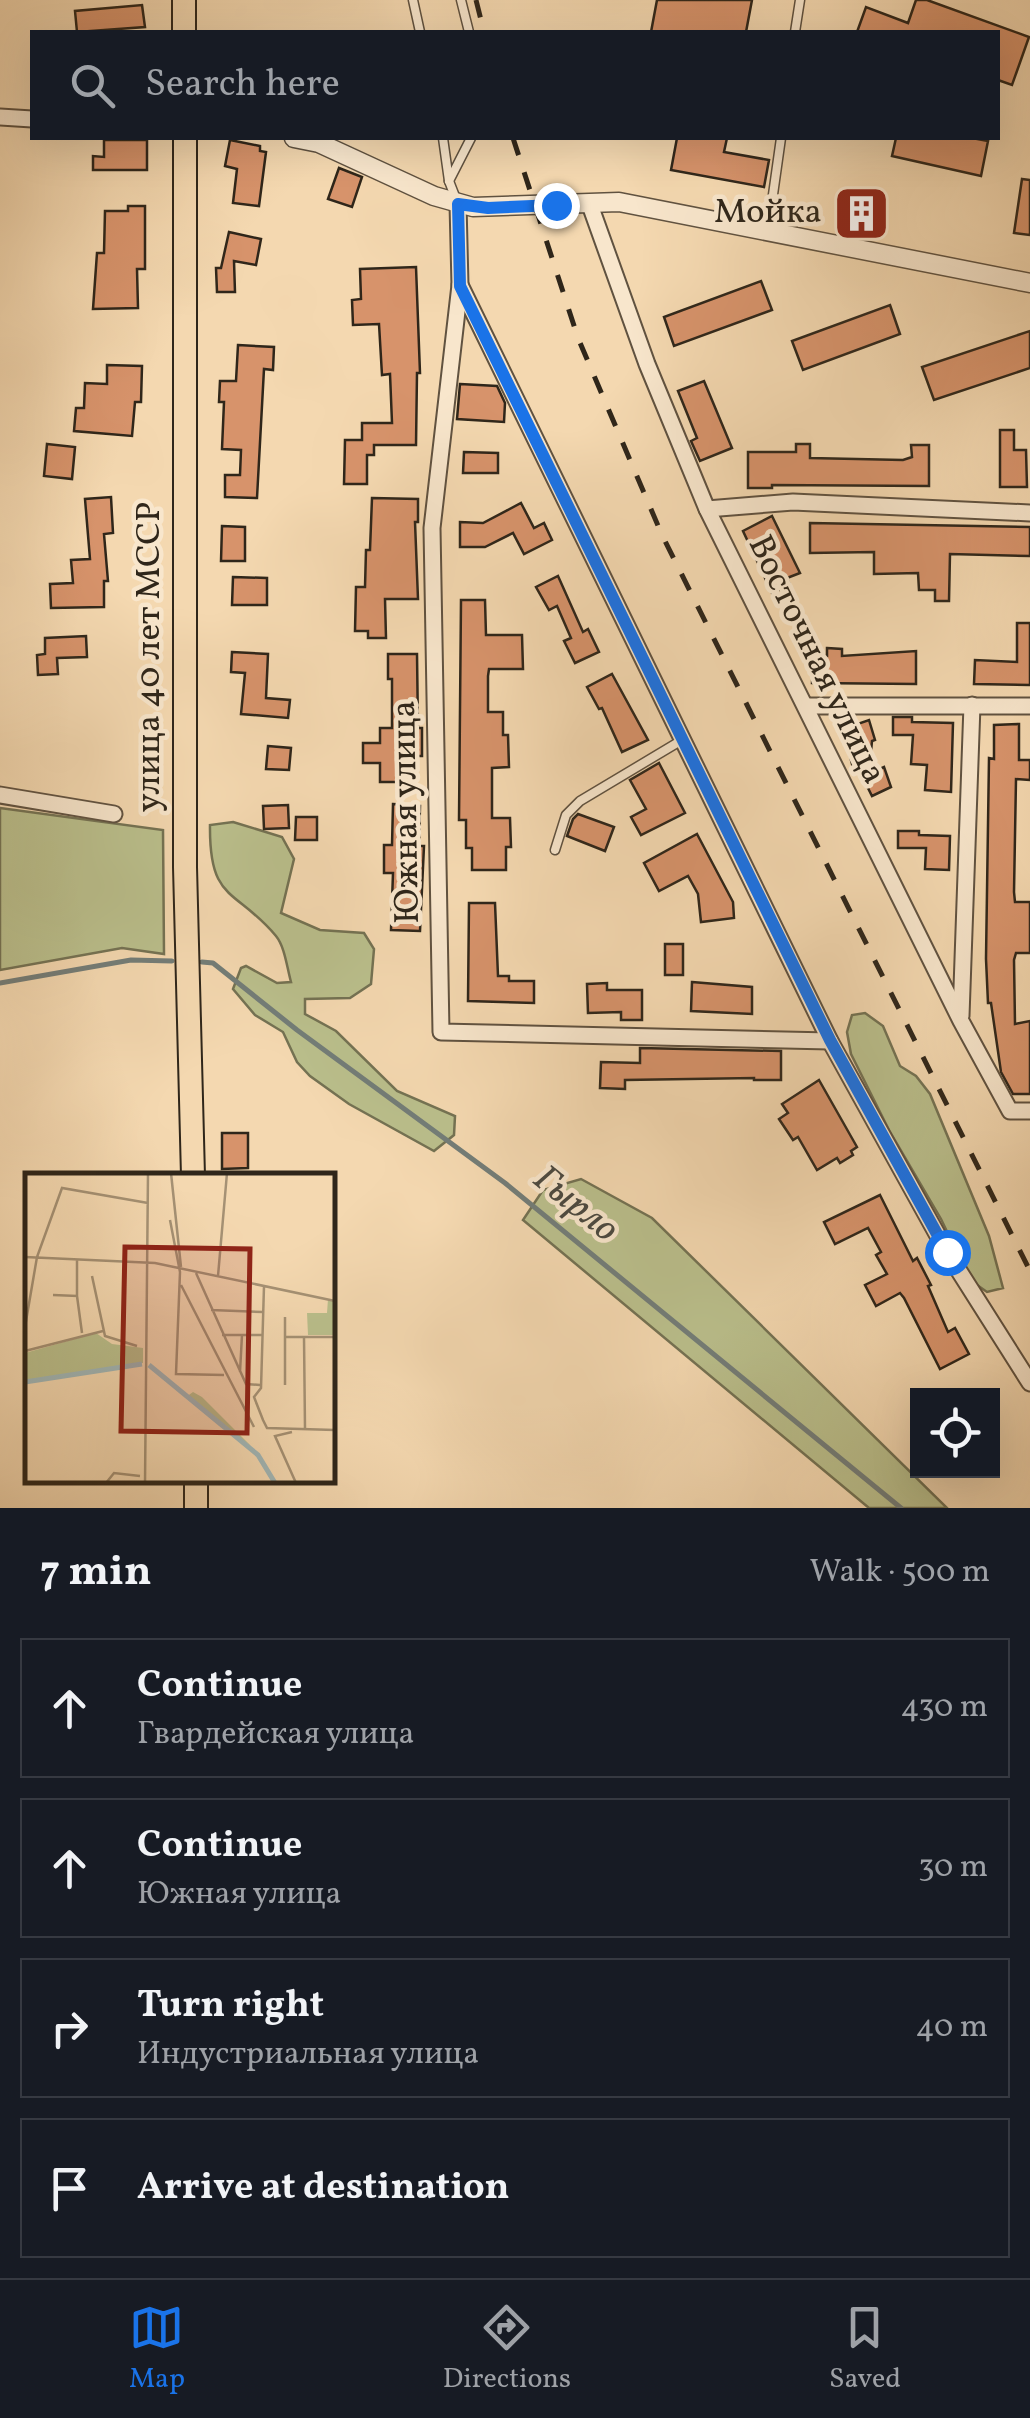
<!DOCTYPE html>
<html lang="en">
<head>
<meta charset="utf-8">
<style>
	:root { --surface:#171b24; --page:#20242c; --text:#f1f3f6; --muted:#9ea1a6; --line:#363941; --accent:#1a73e8 }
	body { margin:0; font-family:Vollkorn,serif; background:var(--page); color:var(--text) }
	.controls { position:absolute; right:30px; bottom:30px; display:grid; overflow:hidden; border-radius:0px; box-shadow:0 10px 40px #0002 }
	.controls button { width:90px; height:90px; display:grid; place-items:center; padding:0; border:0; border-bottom:2px solid var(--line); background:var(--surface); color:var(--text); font:50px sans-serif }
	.stop { position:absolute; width:30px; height:30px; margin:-22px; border:8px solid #1a73e8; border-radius:50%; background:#fff }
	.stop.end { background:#1a73e8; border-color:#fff; box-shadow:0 2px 10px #0008 }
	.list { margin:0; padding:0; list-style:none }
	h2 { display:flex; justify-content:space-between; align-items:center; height:130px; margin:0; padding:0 40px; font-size:42px }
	h2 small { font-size:32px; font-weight:400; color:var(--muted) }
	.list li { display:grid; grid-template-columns:65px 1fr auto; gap:30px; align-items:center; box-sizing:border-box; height:140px; margin:0 20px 20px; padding:0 20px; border:2px solid var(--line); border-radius:0px }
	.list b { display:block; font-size:38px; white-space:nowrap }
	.list p { margin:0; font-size:32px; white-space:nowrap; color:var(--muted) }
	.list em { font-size:32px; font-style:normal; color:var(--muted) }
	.icon { flex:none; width:55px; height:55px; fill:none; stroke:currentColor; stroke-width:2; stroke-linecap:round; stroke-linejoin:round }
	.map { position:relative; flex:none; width:1030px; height:1508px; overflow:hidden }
	.search { position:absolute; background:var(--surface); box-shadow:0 10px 40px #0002; left:30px; right:30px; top:30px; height:110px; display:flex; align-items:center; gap:25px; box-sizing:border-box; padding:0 35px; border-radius:0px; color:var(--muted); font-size:38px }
	.sheet { height:770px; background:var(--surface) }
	nav { display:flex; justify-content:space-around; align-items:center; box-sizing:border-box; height:140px; border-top:2px solid var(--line); background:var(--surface); font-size:28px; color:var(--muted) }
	nav a { display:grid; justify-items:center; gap:5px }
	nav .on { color:var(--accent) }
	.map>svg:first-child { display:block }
	.green { fill:#babf8c; stroke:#747253; stroke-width:2.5 }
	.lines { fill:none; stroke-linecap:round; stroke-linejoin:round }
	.stream { stroke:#737d78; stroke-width:5 }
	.building { fill:#d7936b; stroke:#2f261a; stroke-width:2.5 }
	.service-casing { stroke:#605240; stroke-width:11 }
	.minor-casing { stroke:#605240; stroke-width:19 }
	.tertiary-casing { stroke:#605240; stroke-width:21 }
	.primary-casing { stroke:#2f261a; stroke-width:26 }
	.service { stroke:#f8e6cc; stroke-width:8 }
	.minor { stroke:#f8e6cc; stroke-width:15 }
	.tertiary { stroke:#f8e6cc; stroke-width:18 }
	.primary { stroke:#f4d8b0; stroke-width:22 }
	.rail { stroke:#2f261a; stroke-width:5; stroke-dasharray:18 18; stroke-linecap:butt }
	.route { stroke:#1a73e8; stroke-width:12 }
	.labels { text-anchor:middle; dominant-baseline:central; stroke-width:9; stroke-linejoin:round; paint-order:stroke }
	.poi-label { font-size:35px; fill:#2f261a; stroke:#f8e6cc; text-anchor:end }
	.street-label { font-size:35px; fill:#2f261a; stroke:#f8e6cc }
	.water-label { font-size:38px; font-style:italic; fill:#4c4a41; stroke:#f8e6cc }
	.inset-river { fill:none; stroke:#a1b7b7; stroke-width:5 }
	.inset-road { fill:none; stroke:#a59174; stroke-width:2.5 }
	.view { fill:#8f2418; fill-opacity:0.15; stroke:#8f2418; stroke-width:5 }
	.inset-edge { fill:none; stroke:#2f261a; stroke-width:5 }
</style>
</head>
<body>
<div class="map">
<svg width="1030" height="1508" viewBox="0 0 1030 1508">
	<rect width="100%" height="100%" fill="#f4d8b0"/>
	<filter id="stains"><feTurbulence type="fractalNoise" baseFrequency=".002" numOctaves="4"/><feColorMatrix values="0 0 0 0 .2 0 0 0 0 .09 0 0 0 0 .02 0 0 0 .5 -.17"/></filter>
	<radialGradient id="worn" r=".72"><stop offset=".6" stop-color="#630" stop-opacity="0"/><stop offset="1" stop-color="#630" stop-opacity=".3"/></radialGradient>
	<g class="green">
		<path d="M0,808l163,22 1,124 -42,-6 -122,22z"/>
		<path d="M233,822l49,15 12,22 -13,54 39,17 44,3 10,16 -3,35 -21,14 -45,1v15l31,17 61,60 58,25 -1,19 -20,16 -85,-47 -39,-28 -13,-14 -14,-30 -28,-17 -22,-26 8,-21 5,-2 31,17 14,-1c-4,-14 -6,-35 -15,-46 -40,-48 -67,-33 -66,-111z"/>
		<path d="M865,1013l18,13 17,40 16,10 14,18 59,142 14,52 -16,4 -17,-12 -29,-61 -51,-87 -39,-78 -4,-22 5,-17z"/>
		<path d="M581,1179l71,39 295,290h-78l-346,-288 20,-30z"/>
	</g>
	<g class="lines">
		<g class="stream">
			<path d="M202,962l11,1 84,67 208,153 396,325"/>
			<path d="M0,983l131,-23 41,1"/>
		</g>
	</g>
	<g class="building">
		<path d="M657,0h95l-6,32h-95z"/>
		<path d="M916,0h11l102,37 -17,48 -14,-5v-48h-141l9,-25 42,16z"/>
		<path d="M142,5l3,22 -68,5 -2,-21z"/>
		<path d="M677,138h50l-3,14 45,8 -5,27 -93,-17z"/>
		<path d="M896,138h76l16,3 -7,35 -89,-20z"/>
		<path d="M104,140h43v30h-54v-14l11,1z"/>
		<path d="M230,140l30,6v5l6,1 -7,54 -26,-3 4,-34 -12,-3z"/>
		<path d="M339,168l23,9 -10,30 -24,-8z"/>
		<path d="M1022,179l8,1v55l-16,-2z"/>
		<path d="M851,194l28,7 -7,32 -28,-7z"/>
		<path d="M128,206h17v63h-8l1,39 -45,1 4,-56h7l1,-42h23z"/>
		<path d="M229,232l32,7 -5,26 -22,-4 1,31h-18l-1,-24h5z"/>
		<path d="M416,267l4,106h-3l-1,72h-42v10h-7v29h-23l1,-44h17v-17h30l-2,-49 -8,1 -3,-51 -26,1 -1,-25 9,-1 -1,-30z"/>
		<path d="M761,281l11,29 -98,36 -10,-29z"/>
		<path d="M890,305l10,29 -97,36 -11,-29z"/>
		<path d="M1030,331v37l-96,32 -12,-33z"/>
		<path d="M238,345l36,2 -1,23 -9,-1 -7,129 -32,-1v-22h15l1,-25 -19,-1 2,-47h-5l1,-21h16z"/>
		<path d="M107,365l35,1 -1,36h-6l-3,34 -58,-5 2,-23h8l1,-25 22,1z"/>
		<path d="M704,381l28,67 -32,13 -9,-20 6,-3 -19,-47z"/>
		<path d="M460,384l37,2 8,17 -1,19 -47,-3z"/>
		<path d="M1000,430h14v20h12l1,37h-27z"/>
		<path d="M47,444l28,3 -3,32 -28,-3z"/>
		<path d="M796,444h14v14l93,2 9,-3 -1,-12h18v41l-157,-1v3h-24v-36h48z"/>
		<path d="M464,452l34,1v20h-35z"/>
		<path d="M111,497l2,36 -9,1 4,47h-4v26l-53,1 -1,-24 23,-1 -2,-23 19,-1 -5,-60z"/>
		<path d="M372,498l46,1v23h-3l3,77h-33l1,39h-18v-7h-13l1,-44h9l1,-37h4z"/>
		<path d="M521,503l13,25 10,-5 8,17 -28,14 -11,-21 -28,14h-25v-25l23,1z"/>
		<path d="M772,516l28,57 -13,5 3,7 -18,8 -29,-62z"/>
		<path d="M810,523l220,4v29l-80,-2 -1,47h-14v-11h-16l-1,-17 -44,1v-22l-64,1z"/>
		<path d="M222,526l23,1v34h-24z"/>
		<path d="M558,576l25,56 5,-3 11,23 -24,11 -11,-22 7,-3 -14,-32 -8,4 -13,-23z"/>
		<path d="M233,577l34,1v27h-35z"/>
		<path d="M461,600h24l1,35h36l1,34h-34l-1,7v36h15v23h5l1,32 -17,1v50h18l1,29h-5v23h-34v-22h-6v-28h-7z"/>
		<path d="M1017,623h13v62l-56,-1 1,-24 42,2z"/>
		<path d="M86,636l1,21 -30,1 1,16 -20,1 -1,-20 8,-1v-16z"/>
		<path d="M827,648l15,1v7l74,-5v33l-104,-1 1,-27h14z"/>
		<path d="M232,652l36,2 -2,44 24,2 -2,18 -47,-4 4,-41 -14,-1z"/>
		<path d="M388,654h29l1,74h4v28h-20l-1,26h-21v-19h-17v-20h17v-15h12v-49h-4z"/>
		<path d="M612,674l36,66 -26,12 -20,-44 -3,1 -12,-22z"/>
		<path d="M893,717h19v5l41,1 -2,69 -26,-2 2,-25 -16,-1 2,-29h-20z"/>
		<path d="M869,720l6,20 -3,1 -3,33 15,-7 7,20 -19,9 -14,-28h-5l-10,-39z"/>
		<path d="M1019,724v36h11v20l-14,-1 -2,113 1,10h15v51h-14l-2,7 1,64 15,-3v73h-17l-12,-22 -10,-69h-3l-2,-44 3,-201 5,1v-34z"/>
		<path d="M268,746l23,2 -2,22 -23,-1z"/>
		<path d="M659,763l26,50 -44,22 -10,-18 15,-8 -16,-29z"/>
		<path d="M393,804l27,2 -1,40h5l-4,85 -29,-1 2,-57h-9v-28h8z"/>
		<path d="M288,805l1,23 -25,1 -1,-23z"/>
		<path d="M578,814l36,13 -9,24 -38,-15 6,-17z"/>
		<path d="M296,817h21v23h-22z"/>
		<path d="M898,831h21v4l31,1 -1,34 -24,-1 1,-21h-28z"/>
		<path d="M697,834l36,68 1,16 -33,4 -3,-28 -10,-18 -29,15 -15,-28z"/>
		<path d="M469,903h26l3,73h11v5h25v22l-66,-2z"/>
		<rect x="665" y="944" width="18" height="31"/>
		<path d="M692,982l60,5v27l-61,-3z"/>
		<path d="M607,983v7h35v30h-21v-8l-33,1 -1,-29z"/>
		<path d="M640,1048l141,3v29h-27v-2l-129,2v9l-25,-1 1,-26 39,1z"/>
		<path d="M819,1080l38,67 -6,4 2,4 -13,8 -3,-5 -20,12 -19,-33 -5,3 -14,-21 9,-6 -6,-9z"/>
		<path d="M222,1133h26v35l-26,1z"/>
		<path d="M880,1195l33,66 4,-3 14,27 -3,1 20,46 7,-4 14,26 -29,15 -36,-71 -4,-5 -24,13 -11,-21 22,-11 -11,-19 5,-3 -13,-24 -33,16 -11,-22z"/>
	</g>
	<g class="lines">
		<defs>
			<g id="service">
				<path d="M413,0l7,32"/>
				<path d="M461,0l8,32"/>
				<path d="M795,32l5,-32"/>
				<path d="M443,138l6,43 7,18"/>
				<path d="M449,181l22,-43"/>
				<path d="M768,230l13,-92"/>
				<path d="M555,850l11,-35 14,-14 102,-61"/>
			</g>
			<g id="minor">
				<path d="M0,117l32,2"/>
				<path d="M458,204l2,81 -28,243 9,504 389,9"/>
				<path d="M590,205l57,159 60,145 254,512 49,90h20"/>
				<path d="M460,285l370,756 117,211 83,131"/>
				<path d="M707,509l86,-7 237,11"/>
				<path d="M806,706h224"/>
				<path d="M0,795l114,19"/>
				<path d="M961,1016l11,-311"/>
			</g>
			<path id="tertiary" d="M294,138l25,5 115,53 39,11 146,-5 411,81"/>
			<g id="primary">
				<path d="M184,0v32"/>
				<path d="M185,138v729l8,309"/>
				<path d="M196,1480v28"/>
			</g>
		</defs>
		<use href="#service" class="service-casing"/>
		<use href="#minor" class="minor-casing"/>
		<use href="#tertiary" class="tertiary-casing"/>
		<use href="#primary" class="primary-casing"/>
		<use href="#service" class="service"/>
		<use href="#minor" class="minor"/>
		<use href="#tertiary" class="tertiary"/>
		<use href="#primary" class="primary"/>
		<g class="rail">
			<path d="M476,0l8,32"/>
			<path d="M513,138l65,200 84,197 368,736"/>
		</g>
	</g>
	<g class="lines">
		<path class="route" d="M556,205l-68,3 -30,-4 2,82 370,754 117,212"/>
	</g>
	<defs>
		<symbol id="building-square" viewBox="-11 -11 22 22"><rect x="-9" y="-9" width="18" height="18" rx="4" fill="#8f2418" stroke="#f8e6cc"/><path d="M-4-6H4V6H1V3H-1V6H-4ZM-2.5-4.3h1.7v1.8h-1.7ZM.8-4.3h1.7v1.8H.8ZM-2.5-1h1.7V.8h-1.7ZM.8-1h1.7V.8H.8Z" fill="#fff"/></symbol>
	</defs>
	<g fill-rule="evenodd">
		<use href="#building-square" x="830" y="182" width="63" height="63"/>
	</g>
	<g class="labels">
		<g class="poi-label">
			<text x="822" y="213">Мойка</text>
		</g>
		<g class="street-label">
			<text transform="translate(150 657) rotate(-90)">улица 40 лет МССР</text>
			<text transform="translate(816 660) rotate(64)">Восточная улица</text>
			<text transform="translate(407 812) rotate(-91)">Южная улица</text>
		</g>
		<g class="water-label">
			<text transform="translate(575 1205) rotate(39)">Гырло</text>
		</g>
	</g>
	<g transform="translate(25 1173)">
		<rect width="310" height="310" fill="#f4d8b0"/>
		<path d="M303,126l7,2v34h-27l-1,-22h20zM71,160l16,11 31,4v15l-118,18v-28zM168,219l9,5 49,49 -65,-49z" fill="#babf8c"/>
		<path class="inset-river" d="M124,192l109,90 17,28M0,209l117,-18"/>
		<path class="inset-road" d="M146,0l10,94M145,47l10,52 -4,102 48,1M0,84l130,6 180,38M171,100l50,111 14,1M67,103l13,60 32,10M193,103l9,-103M156,112l73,142M239,113l-3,102 -7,9 9,23 4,8 68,2M28,122l24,1v-37M52,123l5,37M186,137l52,2M260,144v68M0,154l12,-70 25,-69 86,15M197,162h41M260,164h50M279,164l1,92M0,178l78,-20M215,199l2,-37M267,259l-17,4 21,47M81,310l8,-10 26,3M120,310l3,-310"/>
		<path class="view" d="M100,74l125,2 -3,184 -126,-2z"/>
		<rect width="310" height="310" class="inset-edge"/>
	</g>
	<rect width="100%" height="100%" filter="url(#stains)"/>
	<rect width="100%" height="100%" fill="url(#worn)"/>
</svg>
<div class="controls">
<button><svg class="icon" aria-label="locate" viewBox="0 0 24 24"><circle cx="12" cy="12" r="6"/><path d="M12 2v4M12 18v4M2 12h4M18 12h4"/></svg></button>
</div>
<div class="stop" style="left:947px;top:1252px"></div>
<div class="stop end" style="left:556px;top:205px"></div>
<div class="search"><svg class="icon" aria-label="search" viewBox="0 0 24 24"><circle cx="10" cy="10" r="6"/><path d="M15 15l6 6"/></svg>Search here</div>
</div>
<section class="sheet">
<h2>7 min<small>Walk · 500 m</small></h2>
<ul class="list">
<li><svg class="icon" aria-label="ahead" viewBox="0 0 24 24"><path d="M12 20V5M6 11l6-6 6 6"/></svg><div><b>Continue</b><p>Гвардейская улица</p></div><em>430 m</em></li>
<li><svg class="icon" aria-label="ahead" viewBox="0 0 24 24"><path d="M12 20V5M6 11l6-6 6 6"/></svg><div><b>Continue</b><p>Южная улица</p></div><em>30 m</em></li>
<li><svg class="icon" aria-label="right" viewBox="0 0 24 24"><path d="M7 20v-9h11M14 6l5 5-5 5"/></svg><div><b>Turn right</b><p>Индустриальная улица</p></div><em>40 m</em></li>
<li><svg class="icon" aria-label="arrive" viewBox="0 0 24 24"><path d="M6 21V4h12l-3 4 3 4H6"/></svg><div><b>Arrive at destination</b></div></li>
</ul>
</section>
<nav>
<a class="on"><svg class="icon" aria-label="map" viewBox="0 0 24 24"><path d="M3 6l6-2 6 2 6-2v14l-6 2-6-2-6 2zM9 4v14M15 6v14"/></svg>Map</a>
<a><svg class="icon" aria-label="directions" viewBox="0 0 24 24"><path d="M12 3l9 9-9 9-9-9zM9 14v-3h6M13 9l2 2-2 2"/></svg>Directions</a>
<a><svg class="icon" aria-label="saved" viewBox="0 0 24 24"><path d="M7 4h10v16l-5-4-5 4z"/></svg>Saved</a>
</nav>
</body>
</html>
